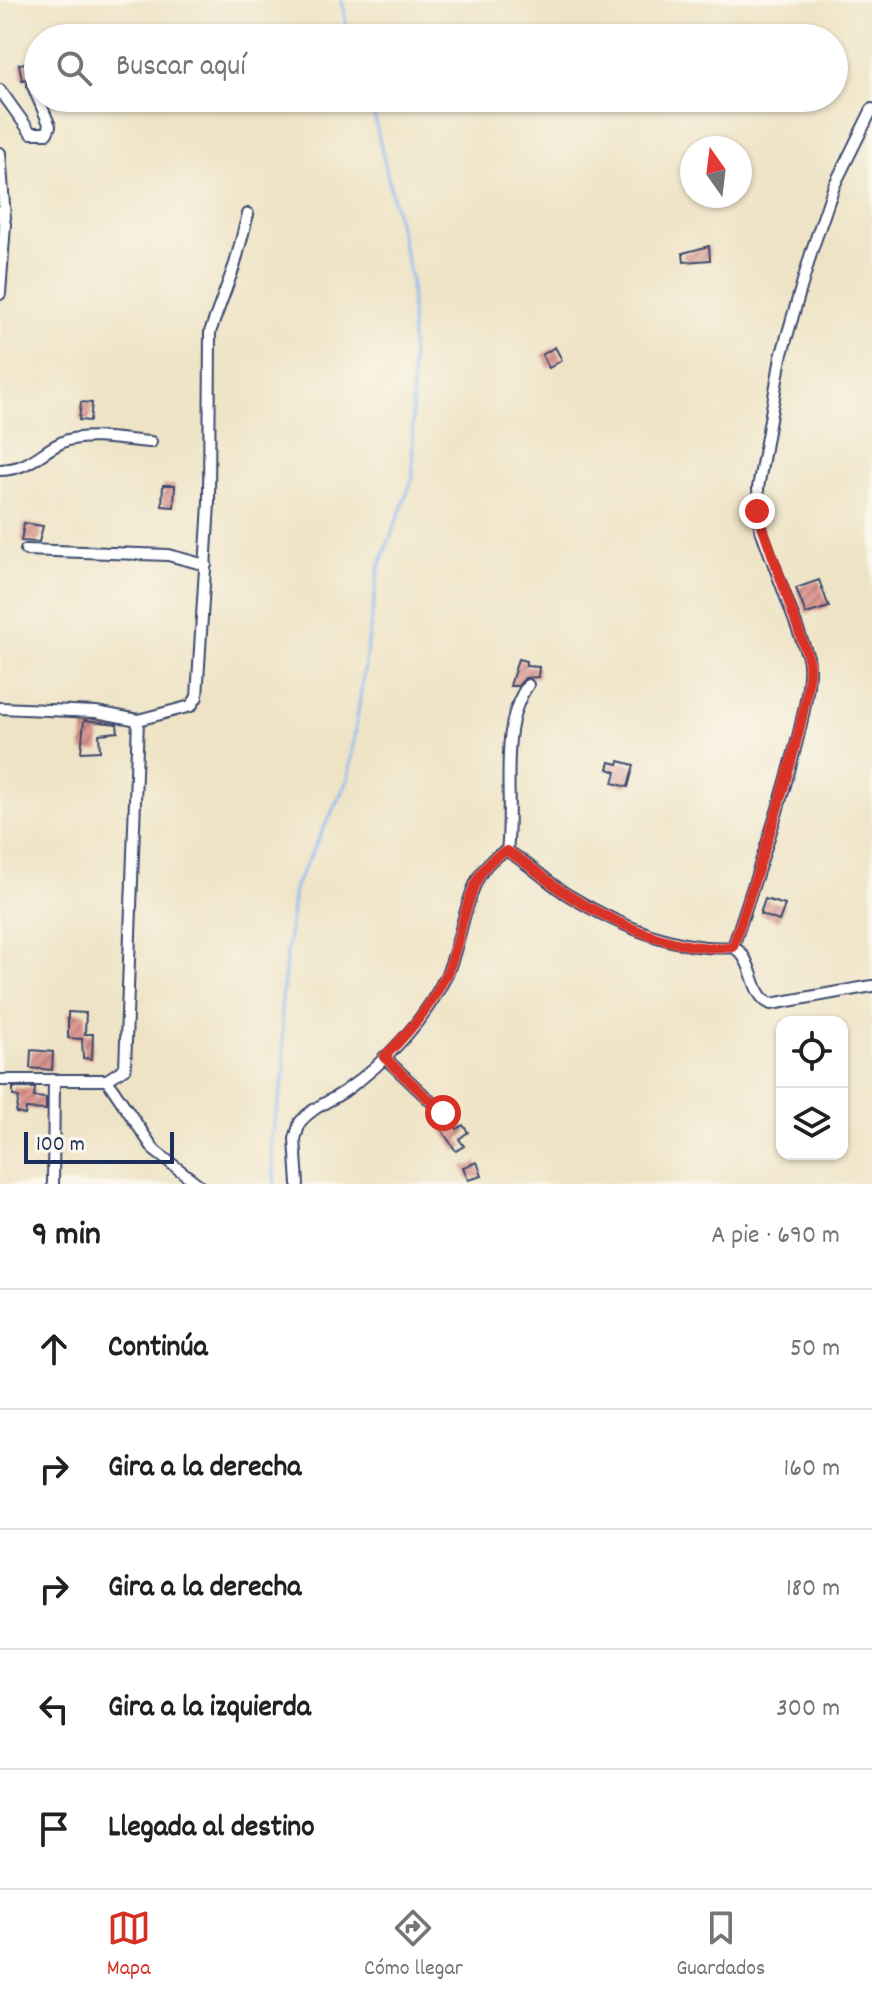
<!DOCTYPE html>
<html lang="es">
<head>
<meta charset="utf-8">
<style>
	:root { --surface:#fff; --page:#f2f2f2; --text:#202124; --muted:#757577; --line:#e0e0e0; --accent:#d93025 }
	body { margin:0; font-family:Dekko,sans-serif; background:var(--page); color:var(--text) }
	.controls { position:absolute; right:24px; bottom:24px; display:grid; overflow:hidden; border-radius:16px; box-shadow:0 2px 6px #0004 }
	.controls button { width:72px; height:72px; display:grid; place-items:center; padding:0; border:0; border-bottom:2px solid var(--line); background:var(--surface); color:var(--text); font:40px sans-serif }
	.compass { position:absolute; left:680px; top:136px; width:72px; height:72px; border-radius:50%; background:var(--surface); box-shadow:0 2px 6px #0004; rotate:346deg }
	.scale { position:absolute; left:24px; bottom:20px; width:150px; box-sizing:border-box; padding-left:8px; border:4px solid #1b2f5e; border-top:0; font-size:22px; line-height:28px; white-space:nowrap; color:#1b2f5e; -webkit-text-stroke:6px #fbf7ec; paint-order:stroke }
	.stop { position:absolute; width:24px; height:24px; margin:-18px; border:6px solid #d93025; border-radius:50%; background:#fff }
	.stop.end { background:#d93025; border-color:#fff; box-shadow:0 2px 8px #0008 }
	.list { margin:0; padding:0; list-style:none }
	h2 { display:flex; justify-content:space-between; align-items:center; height:104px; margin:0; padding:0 32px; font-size:34px }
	h2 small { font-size:26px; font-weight:400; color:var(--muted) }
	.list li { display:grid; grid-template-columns:52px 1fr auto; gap:24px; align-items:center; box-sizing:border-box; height:120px; padding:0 32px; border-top:2px solid var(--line) }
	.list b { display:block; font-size:30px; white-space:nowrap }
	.list em { font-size:26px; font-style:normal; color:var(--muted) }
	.icon { flex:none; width:44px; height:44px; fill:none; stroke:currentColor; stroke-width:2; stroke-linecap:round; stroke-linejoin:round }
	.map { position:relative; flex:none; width:872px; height:1184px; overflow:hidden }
	.search { position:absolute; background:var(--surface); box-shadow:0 2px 6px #0004; left:24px; right:24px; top:24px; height:88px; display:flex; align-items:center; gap:20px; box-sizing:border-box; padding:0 28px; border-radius:44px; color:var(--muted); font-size:30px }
	.sheet { height:704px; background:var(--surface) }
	nav { display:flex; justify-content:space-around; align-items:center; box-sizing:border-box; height:112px; border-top:2px solid var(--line); background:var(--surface); font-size:22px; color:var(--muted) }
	nav a { display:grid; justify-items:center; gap:4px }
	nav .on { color:var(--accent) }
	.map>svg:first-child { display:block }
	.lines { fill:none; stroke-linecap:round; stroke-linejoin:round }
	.stream { stroke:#82b5ef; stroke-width:3 }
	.building { fill:url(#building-hatch) }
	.minor-casing { stroke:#3b4a6d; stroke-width:14 }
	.minor { stroke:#fff; stroke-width:10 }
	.route { stroke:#d93025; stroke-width:10 }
</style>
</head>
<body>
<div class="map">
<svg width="872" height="1184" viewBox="0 0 872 1184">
	<defs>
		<pattern id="building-hatch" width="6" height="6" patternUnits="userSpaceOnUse" patternTransform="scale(2)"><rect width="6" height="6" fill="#da938c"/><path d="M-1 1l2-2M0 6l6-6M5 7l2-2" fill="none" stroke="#b07876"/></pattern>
	</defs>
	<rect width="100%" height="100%" fill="#fbf7ec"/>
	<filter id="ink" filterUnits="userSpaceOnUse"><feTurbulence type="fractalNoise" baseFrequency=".0125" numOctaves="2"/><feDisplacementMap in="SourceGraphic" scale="16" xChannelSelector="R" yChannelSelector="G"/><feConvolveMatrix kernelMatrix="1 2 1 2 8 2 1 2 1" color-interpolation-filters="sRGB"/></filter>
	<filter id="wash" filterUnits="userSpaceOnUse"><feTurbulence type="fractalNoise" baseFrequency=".006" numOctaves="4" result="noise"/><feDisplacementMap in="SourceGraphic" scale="32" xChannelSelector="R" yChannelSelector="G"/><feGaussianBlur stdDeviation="1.8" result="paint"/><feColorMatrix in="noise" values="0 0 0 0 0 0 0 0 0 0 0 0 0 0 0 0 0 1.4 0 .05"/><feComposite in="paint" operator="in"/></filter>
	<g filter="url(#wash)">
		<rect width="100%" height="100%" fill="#eee3c5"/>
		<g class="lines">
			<g class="stream">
				<path d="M342,0l6,38"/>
				<path d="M275,1184l-4,-45 14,-68 -4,-63 13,-120 54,-108 31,-213 34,-89 -2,-199 -41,-181"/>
			</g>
		</g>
		<g id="blocks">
			<g class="building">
				<path d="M38,61v16l-16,3 -3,-16z"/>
				<path d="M709,246l1,14 -26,2 -1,-9z"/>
				<path d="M555,347l7,13 -13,8 -7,-13z"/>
				<path d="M81,402l11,1 -2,18 -11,-1z"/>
				<path d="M163,485h12l-1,22 -12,-1z"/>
				<path d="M24,523l19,3 -4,16 -18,-1z"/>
				<path d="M819,580l10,27 -23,7 -10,-26z"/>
				<path d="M518,659l8,2v5l13,1 -1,10 -13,1 -7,8h-8z"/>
				<path d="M84,720l33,4 1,8 -19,2 1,17 -19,1z"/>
				<path d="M619,761l15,4 -6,22 -15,-4 3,-11 -8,-3 2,-7 8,2z"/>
				<path d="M765,899l20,6 -6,16 -19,-7z"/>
				<path d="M68,1012l18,1 -1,21h8l-1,25 -9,-1 -1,-19 -14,-1z"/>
				<path d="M31,1050l22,2 -1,18 -22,-2z"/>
				<path d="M13,1088h22l-1,9 12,1v12l-20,-1 -1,6 -9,-2 3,-16 -6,-1z"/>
				<path d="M451,1120l6,9 6,-4 5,7 -9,7 5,7 -8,5 -16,-23z"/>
				<path d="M477,1162l5,14 -14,4 -5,-13z"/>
			</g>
		</g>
	</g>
	<g filter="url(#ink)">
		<use href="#blocks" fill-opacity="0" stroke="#3b4a6d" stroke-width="2"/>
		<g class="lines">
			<defs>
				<g id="minor">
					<path d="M0,90l31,43h16l3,-7 -18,-42"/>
					<path d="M0,153l5,65"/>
					<path d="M0,211l5,13 -5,70"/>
					<path d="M0,470c33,-1 41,-21 68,-30 24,-7 58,1 83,2"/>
					<path d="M26,550l142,5 38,10"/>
					<path d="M0,708l96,4 42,8 53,-14 6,-9 12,-193 1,-172 25,-68 13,-50"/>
					<path d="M507,851c7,-51 -10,-123 21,-166"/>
					<path d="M733,947c23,12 16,48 38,57l101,-18"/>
					<path d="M384,1057l59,56"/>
					<path d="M0,1080h107l18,-12 13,-348"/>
					<path d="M107,1080l48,71 43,33"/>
					<path d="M53,1184l1,-104"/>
					<path d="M298,1184l-3,-45 5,-17c13,-15 29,-20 45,-31 41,-29 78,-69 100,-113 20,-39 19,-112 62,-127 22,12 40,31 61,44 48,29 108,57 165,52 17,-53 86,-246 75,-290l-48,-130 -2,-39 23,-131 31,-107 22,-64 38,-77"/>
				</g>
			</defs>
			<use href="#minor" class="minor-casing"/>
			<use href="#minor" class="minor"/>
		</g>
	</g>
	<g class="lines" filter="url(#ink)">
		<path class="route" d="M443,1113l-59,-56c25,-24 44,-47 60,-78 21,-38 19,-112 63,-128 22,12 40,31 61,44 48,29 108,58 165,52 16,-52 86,-249 75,-290l-51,-146"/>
	</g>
</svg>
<div class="controls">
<button><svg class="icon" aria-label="locate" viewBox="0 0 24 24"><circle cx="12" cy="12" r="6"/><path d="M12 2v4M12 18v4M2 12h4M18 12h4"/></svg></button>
<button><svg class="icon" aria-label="layers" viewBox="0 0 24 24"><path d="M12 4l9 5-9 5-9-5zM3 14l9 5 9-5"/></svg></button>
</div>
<svg class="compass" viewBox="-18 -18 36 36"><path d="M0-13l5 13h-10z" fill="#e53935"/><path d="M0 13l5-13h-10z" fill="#757577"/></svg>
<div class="scale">100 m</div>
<div class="stop" style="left:443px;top:1113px"></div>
<div class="stop end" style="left:757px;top:511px"></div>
<div class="search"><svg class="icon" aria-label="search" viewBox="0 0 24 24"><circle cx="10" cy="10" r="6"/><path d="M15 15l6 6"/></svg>Buscar aquí</div>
</div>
<section class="sheet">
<h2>9 min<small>A pie · 690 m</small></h2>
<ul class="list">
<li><svg class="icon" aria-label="ahead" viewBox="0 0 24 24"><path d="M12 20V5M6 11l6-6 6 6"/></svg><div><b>Continúa</b></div><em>50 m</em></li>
<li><svg class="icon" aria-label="right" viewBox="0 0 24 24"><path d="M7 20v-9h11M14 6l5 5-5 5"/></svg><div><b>Gira a la derecha</b></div><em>160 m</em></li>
<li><svg class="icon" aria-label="right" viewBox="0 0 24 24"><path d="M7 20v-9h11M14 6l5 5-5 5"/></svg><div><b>Gira a la derecha</b></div><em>180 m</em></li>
<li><svg class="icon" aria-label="left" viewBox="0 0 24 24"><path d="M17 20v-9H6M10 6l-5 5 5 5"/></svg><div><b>Gira a la izquierda</b></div><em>300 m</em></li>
<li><svg class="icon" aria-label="arrive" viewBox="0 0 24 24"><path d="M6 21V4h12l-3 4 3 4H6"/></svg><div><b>Llegada al destino</b></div></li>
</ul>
</section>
<nav>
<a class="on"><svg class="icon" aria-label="map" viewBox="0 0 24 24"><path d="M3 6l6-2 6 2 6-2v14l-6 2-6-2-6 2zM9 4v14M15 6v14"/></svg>Mapa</a>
<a><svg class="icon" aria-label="directions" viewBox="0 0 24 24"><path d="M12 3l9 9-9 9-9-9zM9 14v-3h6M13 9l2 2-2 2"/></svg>Cómo llegar</a>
<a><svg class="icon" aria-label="saved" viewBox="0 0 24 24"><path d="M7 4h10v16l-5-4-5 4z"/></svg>Guardados</a>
</nav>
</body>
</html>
